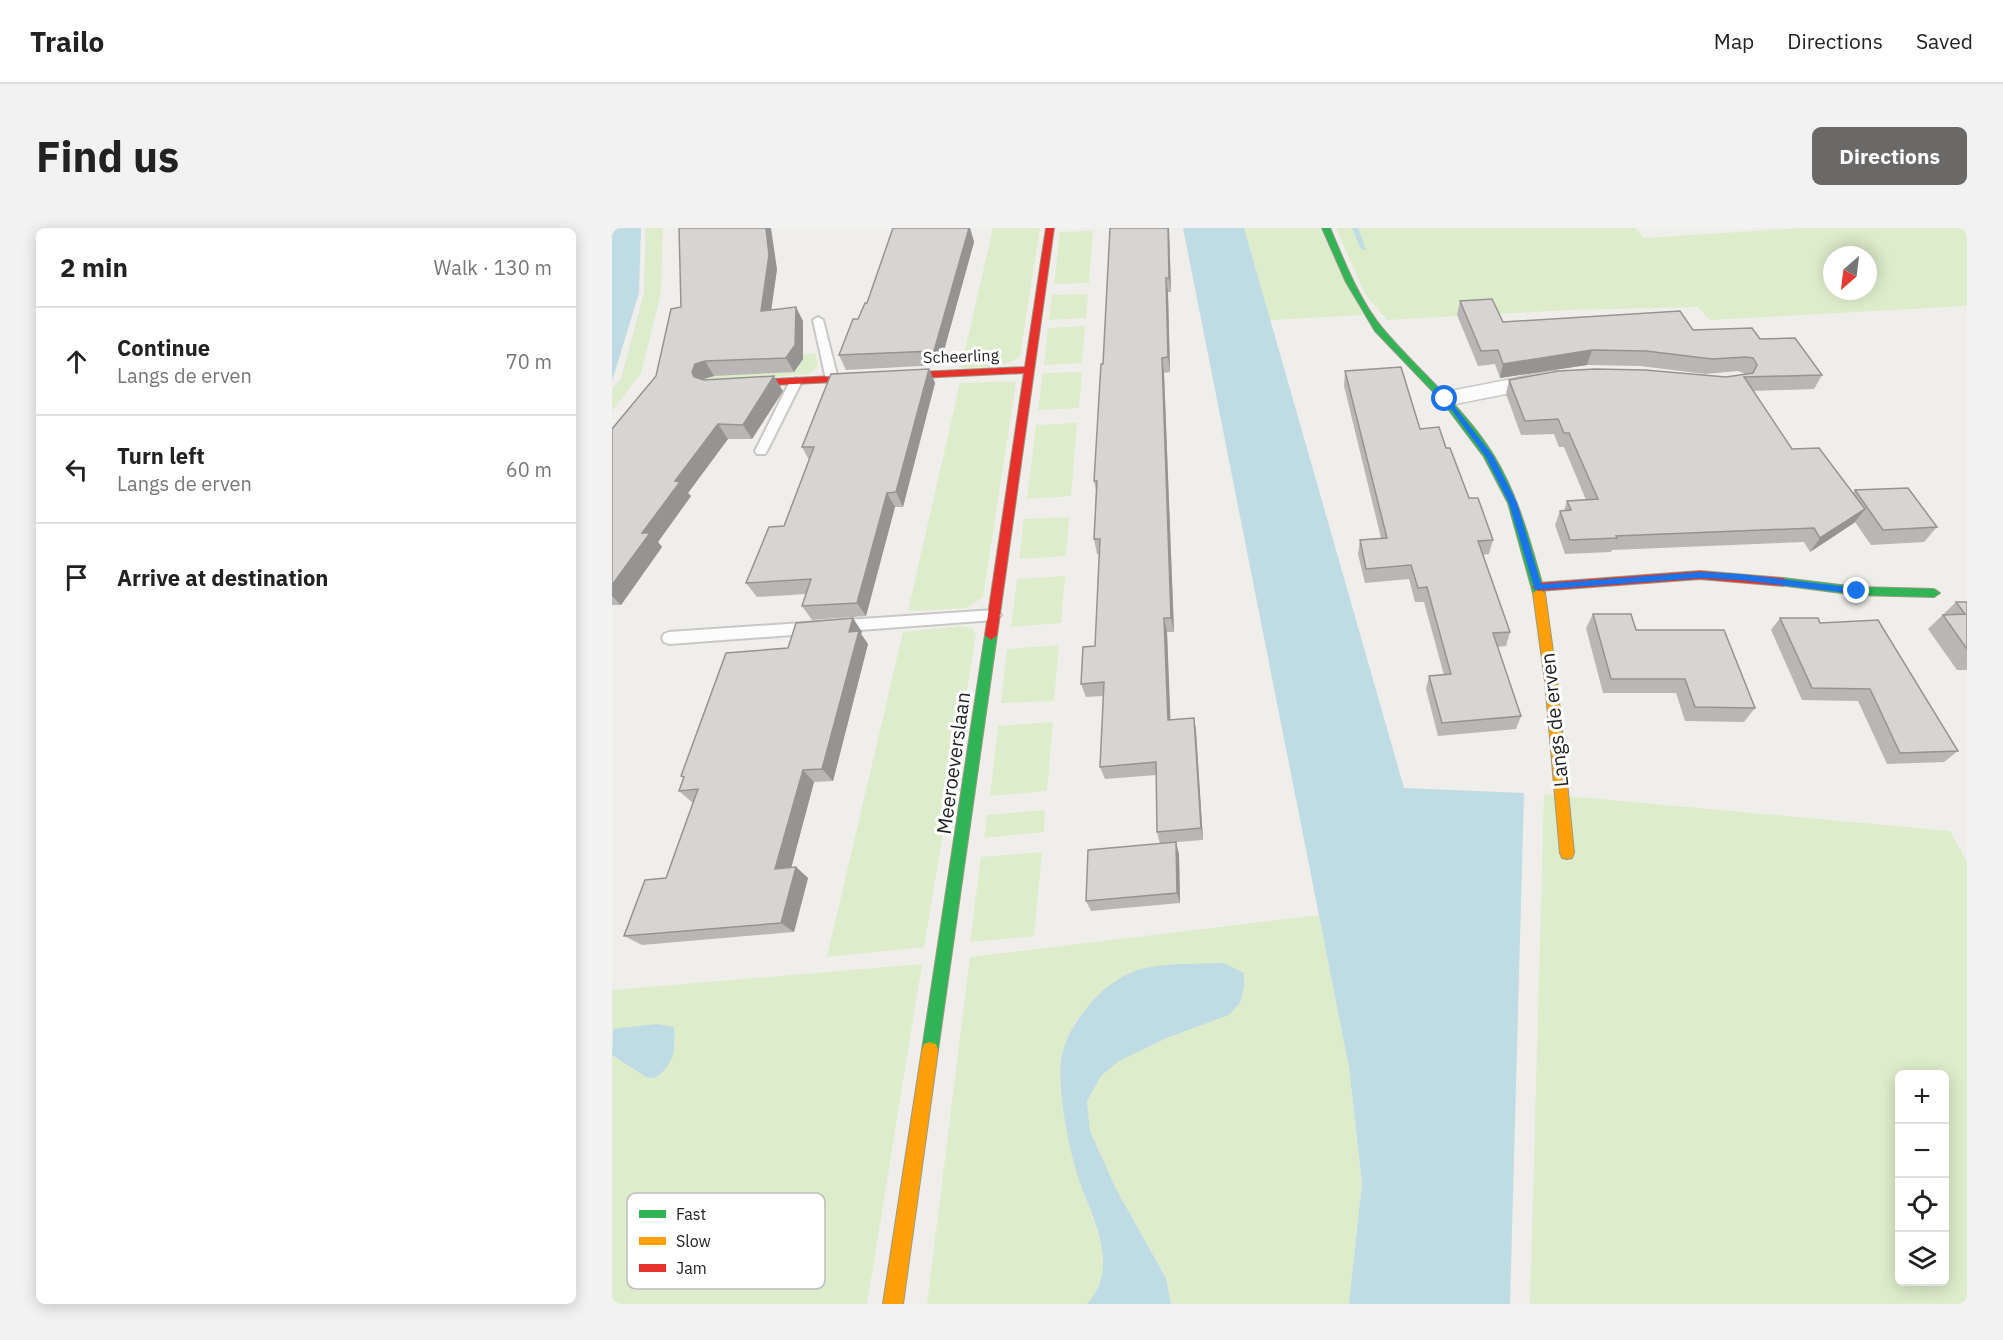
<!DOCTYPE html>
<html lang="en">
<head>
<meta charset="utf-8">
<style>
	:root { --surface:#fff; --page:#f2f2f2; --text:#222; --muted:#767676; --line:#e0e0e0; --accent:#6a6968 }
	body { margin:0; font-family:"IBM Plex Sans",sans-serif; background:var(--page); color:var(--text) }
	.controls { position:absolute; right:18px; bottom:18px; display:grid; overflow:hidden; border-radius:9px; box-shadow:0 3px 15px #0003 }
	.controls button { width:54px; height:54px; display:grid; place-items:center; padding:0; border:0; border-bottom:2px solid var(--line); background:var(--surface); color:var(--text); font:30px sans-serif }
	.compass { position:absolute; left:1211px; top:18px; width:54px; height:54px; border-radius:50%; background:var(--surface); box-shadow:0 3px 15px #0003; rotate:208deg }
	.stop { position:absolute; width:18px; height:18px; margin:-14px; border:4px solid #1a73e8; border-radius:50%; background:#fff }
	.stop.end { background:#1a73e8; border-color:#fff; box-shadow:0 2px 6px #0008 }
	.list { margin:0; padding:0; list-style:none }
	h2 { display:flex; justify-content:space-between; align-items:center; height:78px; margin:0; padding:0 24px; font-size:26px }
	h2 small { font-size:20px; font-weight:400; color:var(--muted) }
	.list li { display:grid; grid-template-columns:39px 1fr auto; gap:18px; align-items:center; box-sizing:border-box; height:108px; padding:0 24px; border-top:2px solid var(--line) }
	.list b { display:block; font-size:22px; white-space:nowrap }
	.list p { margin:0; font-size:20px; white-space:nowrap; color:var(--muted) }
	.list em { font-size:20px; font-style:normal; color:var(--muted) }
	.icon { flex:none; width:33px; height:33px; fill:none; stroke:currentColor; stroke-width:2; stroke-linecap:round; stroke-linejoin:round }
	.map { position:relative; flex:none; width:1355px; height:1076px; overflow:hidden; border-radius:9px }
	header { display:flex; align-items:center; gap:36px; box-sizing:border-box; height:84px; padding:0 30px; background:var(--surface); border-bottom:2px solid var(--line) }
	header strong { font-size:28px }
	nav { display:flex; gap:33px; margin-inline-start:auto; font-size:21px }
	.intro { display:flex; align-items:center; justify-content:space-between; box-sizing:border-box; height:144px; padding:0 36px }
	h1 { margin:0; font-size:42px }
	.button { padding:15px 27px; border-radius:9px; background:var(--accent); color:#fff; font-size:21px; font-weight:700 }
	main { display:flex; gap:36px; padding:0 36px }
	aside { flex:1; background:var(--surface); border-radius:9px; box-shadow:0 3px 15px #0003 }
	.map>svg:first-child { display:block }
	.grass { fill:#ddeccb; fill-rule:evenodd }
	.water { fill:#bfdbe3 }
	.pier { fill:#f0eeeb }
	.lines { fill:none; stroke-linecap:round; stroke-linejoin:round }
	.stream { fill:#bfdbe3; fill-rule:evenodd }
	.lane-casing { stroke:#c9c8c7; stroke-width:4 }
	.street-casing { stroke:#c9c8c7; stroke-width:3 }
	.fast-casing { stroke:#999a82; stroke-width:2 }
	.slow-casing { stroke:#999a82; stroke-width:2 }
	.jam-casing { stroke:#999a82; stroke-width:2 }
	.lane { fill:#fdfcfc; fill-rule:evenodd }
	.street { fill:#fdfcfc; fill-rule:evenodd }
	.fast { fill:#30b455; fill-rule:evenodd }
	.slow { fill:#ff9f0a; fill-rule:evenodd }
	.jam { fill:#e5322d; fill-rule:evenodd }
	.wall { fill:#b9b6b5 }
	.shaded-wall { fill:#969493 }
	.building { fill:#d7d4d2; stroke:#969493; stroke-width:1.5 }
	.route { fill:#1a73e8 }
	.labels { text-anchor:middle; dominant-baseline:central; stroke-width:6; stroke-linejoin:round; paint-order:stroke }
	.far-street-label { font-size:16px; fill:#222; stroke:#fff }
	.street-label { font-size:20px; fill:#222; stroke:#fff }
	.key { fill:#fff; stroke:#bdbdbd; stroke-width:1.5 }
	.key-label { font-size:16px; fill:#222 }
</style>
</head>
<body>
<header>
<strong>Trailo</strong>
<nav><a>Map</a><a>Directions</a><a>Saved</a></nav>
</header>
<div class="intro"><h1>Find us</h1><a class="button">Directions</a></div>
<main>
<aside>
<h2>2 min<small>Walk · 130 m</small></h2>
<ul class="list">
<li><svg class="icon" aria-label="ahead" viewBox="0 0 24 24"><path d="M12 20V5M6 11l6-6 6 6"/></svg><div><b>Continue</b><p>Langs de erven</p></div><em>70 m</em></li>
<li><svg class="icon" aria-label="left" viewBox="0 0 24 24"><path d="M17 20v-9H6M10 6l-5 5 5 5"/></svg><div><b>Turn left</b><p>Langs de erven</p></div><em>60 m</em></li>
<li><svg class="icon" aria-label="arrive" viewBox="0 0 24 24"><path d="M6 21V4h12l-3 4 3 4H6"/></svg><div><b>Arrive at destination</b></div></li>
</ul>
</aside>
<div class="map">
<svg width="1355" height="1076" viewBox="0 0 1355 1076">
	<rect width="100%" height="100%" fill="#f0eeeb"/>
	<g class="grass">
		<path d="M34,0h17l-2,64 -20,81 -29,38v-22l9,-10 23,-86z"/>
		<path d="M381,0h47l-20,128c-16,13 -39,11 -59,12z"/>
		<path d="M632,0h75l44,87 -93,5z"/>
		<path d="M724,0h299l9,10 159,-10h164v78l-257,14 -12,-13 -129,3 -182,10 -22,-26zM1220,27h36v36h-36z"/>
		<path d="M481,3l-4,52 -35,1 6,-52z"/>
		<path d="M476,66l-2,24 -37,2 3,-25z"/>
		<path d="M473,98l-3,37 -38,2 4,-37z"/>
		<path d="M203,125l3,12 -5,6 -6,3 -118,9 2,-11z"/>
		<path d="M470,144l-3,36 -41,2 5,-37z"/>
		<path d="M401,153l3,2 -33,214 -16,11 -59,3 52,-228z"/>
		<path d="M465,195l-6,73 -44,3 9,-74z"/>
		<path d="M457,289l-3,39 -47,3 5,-40z"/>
		<path d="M453,348l-4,47 -50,4 6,-48z"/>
		<path d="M351,398l9,2 4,7 -52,312 -97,10 76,-325z"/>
		<path d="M447,417l-5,56 -53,2 6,-54z"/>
		<path d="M441,494l-6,69 -57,5 8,-70z"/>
		<path d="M932,566l406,37 17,31v442h-437zM1288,846h44v208h-44z"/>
		<path d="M433,582l-1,22 -60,6 3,-23z"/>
		<path d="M430,624l-8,84 -64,6 11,-85z"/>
		<path d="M707,687l30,152 13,116 -13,121h-178l-5,-27 -50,-88 -26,-58 -3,-30 14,-25 18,-15 50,-24 60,-22 11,-12 4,-16v-14l-21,-10 -74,4 -53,31 -21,24 -13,30 -1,37 13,74 28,82 1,30 -10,23 -6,6h-160l43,-347z"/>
		<path d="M310,736l-55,340h-255v-249l34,22 29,-30 -1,-20 -62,2v-39z"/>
	</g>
	<g class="water">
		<path d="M0,0h34l-2,65 -23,86 -9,10z"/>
		<path d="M571,0h61l160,560 120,5 -14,511h-161l13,-121 -13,-116z"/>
		<path d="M612,735l20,10v14l-4,16 -11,12 -60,22 -50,24 -18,15 -14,25 3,30 26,58 50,89 5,26h-84c38,-42 -2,-96 -13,-141 -7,-26 -19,-87 -11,-112 5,-18 15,-33 27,-47 14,-17 38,-34 61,-37 23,-4 49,-3 73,-4z"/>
		<path d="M45,796l17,3c2,22 0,38 -19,51l-9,-1 -34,-22 1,-26z"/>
	</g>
	<path class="pier" d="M29,0h5l-2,65 -23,86 -9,10v-8l27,-88z"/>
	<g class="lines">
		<path class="stream" d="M740,0h6l8,22 -5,-1z"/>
		<defs>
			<g id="lane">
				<path d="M206,89l5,3 15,59 -6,3 -6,-3 -13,-59z"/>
				<path d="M184,150l6,3 -35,70 -2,3h-8l-2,-3 35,-70z"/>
				<path d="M382,382l7,5 -7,5 -325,24 -5,-2 -2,-4 2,-4 5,-2z"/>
			</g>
			<path id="street" d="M941,143l8,2 3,5 -3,5 -116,23 -8,-2 -4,-5 4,-5 8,-2z"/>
			<g id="fast">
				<path d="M710,0h8c14,33 30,74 53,101 36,43 82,79 111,127 26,43 37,90 51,137l-2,3 -4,1 -6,-4 -25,-90 -24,-46 -42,-56 -67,-70 -29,-49z"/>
				<path d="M1171,350l74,9 77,2 6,4 -6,4 -77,-2 -78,-10v-6z"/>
				<path d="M379,402l6,5 -59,415 -2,6 -6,2 -6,-2 -2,-6 63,-415z"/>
			</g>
			<g id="slow">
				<path d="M927,361l6,4 12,88 17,172 -2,5 -5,1 -5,-1 -2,-5 -15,-172 -12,-88z"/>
				<path d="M318,814l6,2 2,6 -35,254h-20l39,-254 2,-6z"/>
			</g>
			<g id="jam">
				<path d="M434,0h8l-57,407 -6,5 -6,-5 39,-262 -292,14 -5,-3 5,-3 293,-14z"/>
				<path d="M1088,343l83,7 6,4 -6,4 -83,-7 -162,12 -6,-4 6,-4z"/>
			</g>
		</defs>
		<use href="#lane" class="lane-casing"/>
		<use href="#street" class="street-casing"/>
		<use href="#fast" class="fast-casing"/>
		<use href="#slow" class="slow-casing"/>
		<use href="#jam" class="jam-casing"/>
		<use href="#lane" class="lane"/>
		<use href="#street" class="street"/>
		<use href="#fast" class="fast"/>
		<use href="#slow" class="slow"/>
		<use href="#jam" class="jam"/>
	</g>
	<g class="wall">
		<path d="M281,0h77l4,14 -34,123 -94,5 -7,-15 28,-52z"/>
		<path d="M498,0h59l2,64h-3l2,80 -6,1 10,259h-7l3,88 24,-2 2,13 7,109 -38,3 14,11 1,49 -89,8 -5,-10 74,-57 -3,-12 -1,-57 -51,4 -5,-12 4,-71 -18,1 -5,-13 14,-38 4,-92h-2l-3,-15 2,-48 -2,-10 9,-117z"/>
		<path d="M165,41l-6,41 32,11v38l-9,13 -80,4 -10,3v1l79,11 -31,48h-24l-40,54 3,3 -33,46 4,5 -41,58h-9v-176l44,-53 25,-69z"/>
		<path d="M848,73l43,21 190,8 67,9 62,36 -8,14 -61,2 39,58 61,44 2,-3 82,37 -13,15 -53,3 -16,-23 -45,30 -6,-10 -192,8 -1,2 -46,2 -10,-29 5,-14h4l3,-10 19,-1 -22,-53h-5l-5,-13 -33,1 -15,-41 3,-14 217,-3 20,-3 -8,-3 -33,3 -65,-8 -53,-1 -87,13 -5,-14 -17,2 -21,-51z"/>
		<path d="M317,141l6,14 -32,124h-8l-29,109 -54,4 -10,-14 4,-12 -49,3 -11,-14 38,-57 25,-66 -7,-13z"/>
		<path d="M733,143l101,77 23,50 24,42 -4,14 -6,1 27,77 -4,14 -9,1 24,69 -5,13 -78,7 -12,-47 3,-13 15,-1 -20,-73h-9l-6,-23 -44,4 -7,-29 2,-14 21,-2 -37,-152z"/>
		<path d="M1344,374h11v68h-10l-29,-41z"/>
		<path d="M981,386l43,16 119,78 -11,14 -59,-1 -9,-28h-73l-17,-65z"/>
		<path d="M1168,390l40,5 138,128 -14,11 -57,2 -29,-63 -56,-1 -31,-70z"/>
		<path d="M250,404l-1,2 7,10 -35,137 -19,1 -23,86 5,-1 12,11 -14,54 -152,13 -18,-9 42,-58 27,-75 -14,-12 5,-13 -3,-2 107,-128z"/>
	</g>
	<g class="shaded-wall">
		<path d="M154,0h5l6,41 -8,57 -8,-15z"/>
		<path d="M350,0h8l4,14 -34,123 -6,-14z"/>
		<path d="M556,0h1l2,64 -2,-14z"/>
		<path d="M554,50l2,14 2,80 -2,-15z"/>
		<path d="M184,79l7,14v38l-9,13 -8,-14z"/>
		<path d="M980,122l-5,15 -87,13 3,-14z"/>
		<path d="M550,130l2,15 10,259 -3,-14z"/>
		<path d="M93,133l9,15 -10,3 -3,7 -9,-14 3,-8z"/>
		<path d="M317,141l6,14 -32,124 -7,-15z"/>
		<path d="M162,148l9,15 -31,48 -9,-14z"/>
		<path d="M106,196l10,15 -40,54 3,3 -33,46 4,5 -41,58 -9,-9v-11l30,-52 33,-52z"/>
		<path d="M275,265l8,14 -29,109 -9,-13z"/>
		<path d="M1253,281l-11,14 -44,29 10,-14z"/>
		<path d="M241,390l9,14 -1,2 7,10 -35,137 -11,-12 27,-137z"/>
		<path d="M552,390l3,14 4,101 -3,-13z"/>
		<path d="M582,490l2,13 7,109 -2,-12z"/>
		<path d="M191,542l11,12 -26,98 -13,-11z"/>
		<path d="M564,614l3,12 1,49 -3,-10z"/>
		<path d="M184,639l12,11 -14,54 -13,-9z"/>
	</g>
	<g class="building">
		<path d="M67,0h87l3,27 -8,56 35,-4 -1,38 -9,13 -81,3 -10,3 -3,8 2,5 10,3 70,-4 -31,49 -25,-1 -43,57 5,1 -38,51h8l-38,52v-156l44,-53 15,-67 10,-2z"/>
		<path d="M281,0h76l-35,123 -95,4 14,-36h5l7,-16h2z"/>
		<path d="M498,0h58l1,50h-3l2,79 -6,1 9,260h-7l4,102 26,-2 7,110 -44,4 -1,-70 -56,5 4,-85 -23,2 2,-37 12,-1 5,-107h-6l3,-58h-3l7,-117h2z"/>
		<path d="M880,71l11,23 177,-11 13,19 59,-2 8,11 35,-1 27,37 -78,2 48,72 27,-1 46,61 -45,29 -6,-10 -198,8 1,2 -47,2 -10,-29 11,-1 -4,-9 31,-2 -29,-66h-5l-6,-14 -33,2 -16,-41 49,-9 37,-2 50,1 81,7 27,-4 4,-8 -4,-7 -8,-1 -33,2 -66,-8 -54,-1 -89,14 -5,-14 -17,1 -21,-50z"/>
		<path d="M789,139l19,62 19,-2 7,21h4l19,50h9l15,42 -15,1 32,91 -17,1 28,83 -79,7 -13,-47 22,-2 -24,-87 -9,1 -7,-23 -45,4 -6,-29 27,-2 -42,-167z"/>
		<path d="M317,141l-33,123 -9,1 -30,110 -55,3 9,-27 -65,4 23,-56 15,-1 30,-79h-12l29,-73z"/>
		<path d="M1296,260l29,39 -54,3 -28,-40z"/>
		<path d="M1344,374h11v47l-24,-34 22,-1z"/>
		<path d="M981,386h38l5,16h88l31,78 -60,-1 -10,-28h-74z"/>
		<path d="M241,390l-4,14 10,-1 -37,138 -19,1 -28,99 21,-2 -15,56 -157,13 21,-56 21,-2 32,-89 -19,2 5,-14 -3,-1 45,-123 62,-5 8,-25z"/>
		<path d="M1168,390h38l2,5 58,-3 80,131 -58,2 -30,-64 -58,-1z"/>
		<path d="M564,614l1,51 -91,8 2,-51z"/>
	</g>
	<path class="route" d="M831,170h5l45,58 24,47 24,81 159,-12 39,2 118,14 5,3 -5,3 -118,-14 -39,-2 -165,12 -26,-87 -23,-46z"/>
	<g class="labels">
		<g class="far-street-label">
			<text transform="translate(349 128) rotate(-2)">Scheerling</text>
		</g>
		<g class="street-label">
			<text transform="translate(942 492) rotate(-96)">Langs de erven</text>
			<text transform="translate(341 535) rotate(-82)">Meeroeverslaan</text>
		</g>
	</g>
	<rect x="15" y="965" width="198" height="96" rx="9" class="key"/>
	<rect x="27" y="982" width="27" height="8" fill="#30b455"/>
	<rect x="27" y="1009" width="27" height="8" fill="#ff9f0a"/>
	<rect x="27" y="1036" width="27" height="8" fill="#e5322d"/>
	<g class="key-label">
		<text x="64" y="992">Fast</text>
		<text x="64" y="1019">Slow</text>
		<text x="64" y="1046">Jam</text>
	</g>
</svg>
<div class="controls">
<button>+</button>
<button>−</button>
<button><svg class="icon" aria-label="locate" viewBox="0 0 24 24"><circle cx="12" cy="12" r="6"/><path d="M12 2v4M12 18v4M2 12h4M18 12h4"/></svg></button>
<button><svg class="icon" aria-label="layers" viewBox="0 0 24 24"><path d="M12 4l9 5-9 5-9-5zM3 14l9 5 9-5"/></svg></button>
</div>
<svg class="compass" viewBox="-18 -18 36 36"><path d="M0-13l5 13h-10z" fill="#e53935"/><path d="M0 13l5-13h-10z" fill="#767676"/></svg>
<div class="stop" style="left:833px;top:171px"></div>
<div class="stop end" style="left:1245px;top:363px"></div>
</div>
</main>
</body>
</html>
